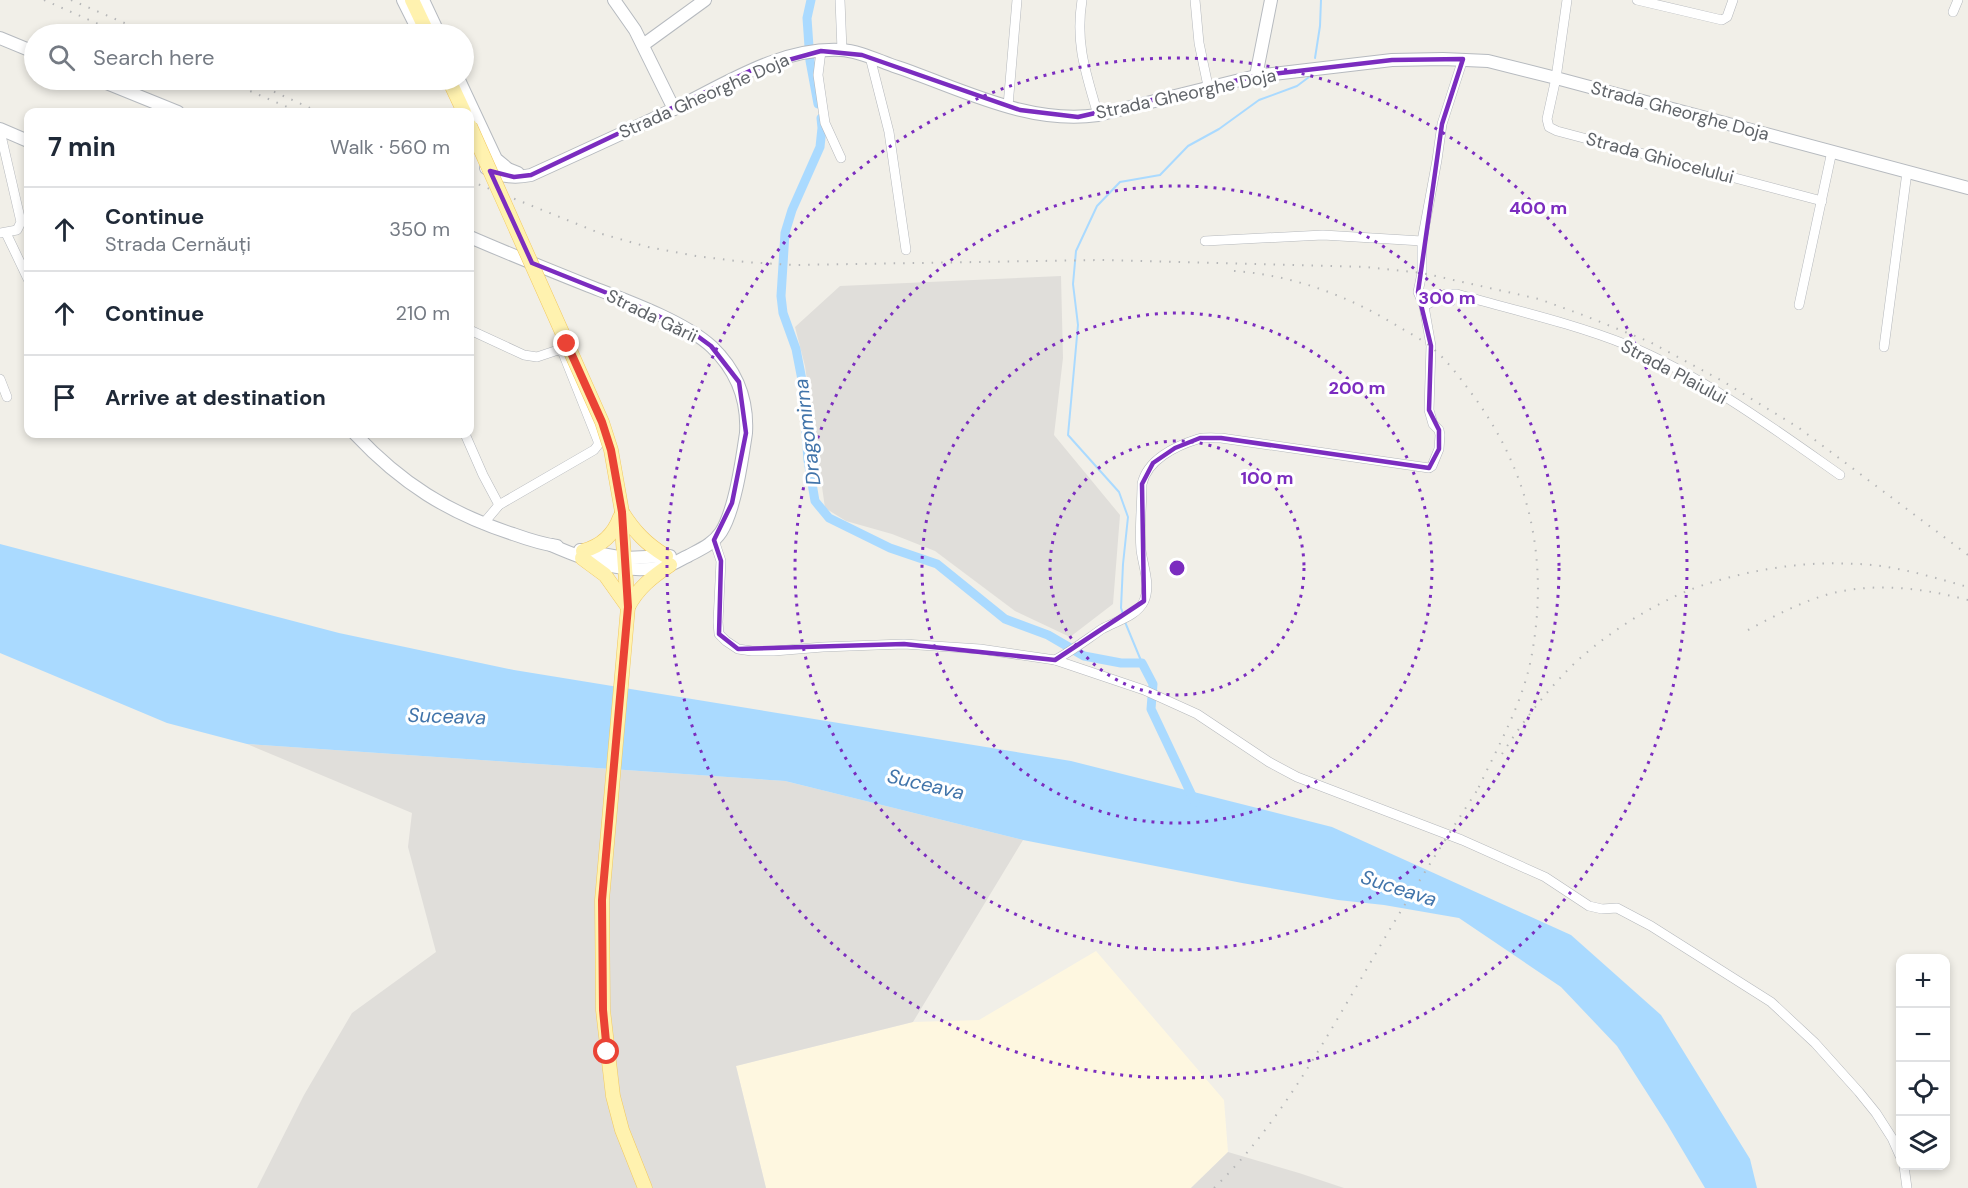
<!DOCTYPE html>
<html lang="en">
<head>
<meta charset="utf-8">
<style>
	:root { --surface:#fff; --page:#f6f6f7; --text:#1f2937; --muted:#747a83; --line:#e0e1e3 }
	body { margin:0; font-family:"DM Sans",sans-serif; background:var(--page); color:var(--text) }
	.controls { position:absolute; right:18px; bottom:18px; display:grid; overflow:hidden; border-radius:12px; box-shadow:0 3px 9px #0003 }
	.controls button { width:54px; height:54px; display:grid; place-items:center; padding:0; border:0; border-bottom:2px solid var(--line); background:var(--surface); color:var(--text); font:30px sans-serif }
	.stop { position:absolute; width:18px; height:18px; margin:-14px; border:4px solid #ea4335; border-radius:50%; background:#fff }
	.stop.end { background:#ea4335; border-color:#fff; box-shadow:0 2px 6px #0008 }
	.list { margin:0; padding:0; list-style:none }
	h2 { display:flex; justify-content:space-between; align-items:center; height:78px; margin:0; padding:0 24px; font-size:26px }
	h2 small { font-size:20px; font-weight:400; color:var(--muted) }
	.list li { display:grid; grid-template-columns:39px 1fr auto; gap:18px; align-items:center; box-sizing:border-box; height:84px; padding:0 24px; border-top:2px solid var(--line) }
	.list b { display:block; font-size:22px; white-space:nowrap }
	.list p { margin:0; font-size:20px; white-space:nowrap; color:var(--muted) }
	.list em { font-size:20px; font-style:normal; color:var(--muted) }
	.icon { flex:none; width:33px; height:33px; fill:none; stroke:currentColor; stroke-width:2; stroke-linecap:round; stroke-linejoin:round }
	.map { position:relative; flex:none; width:1968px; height:1188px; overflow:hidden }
	.search { position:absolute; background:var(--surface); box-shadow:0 3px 9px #0003; left:24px; top:24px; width:450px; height:66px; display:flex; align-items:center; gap:15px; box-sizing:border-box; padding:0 21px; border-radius:33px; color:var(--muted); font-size:22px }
	.panel { position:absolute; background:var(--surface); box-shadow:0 3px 9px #0003; left:24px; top:108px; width:450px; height:330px; border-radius:12px }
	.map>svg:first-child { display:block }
	.commercial { fill:#fef7e0 }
	.industrial { fill:#e0deda }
	.water { fill:#aadaff }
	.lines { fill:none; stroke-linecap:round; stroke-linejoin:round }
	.stream { stroke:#aadaff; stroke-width:2 }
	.canal { stroke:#aadaff; stroke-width:9 }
	.street-casing { stroke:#b5b8bc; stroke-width:10 }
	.secondary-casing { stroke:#b6babf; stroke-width:14 }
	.primary-casing { stroke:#f2c960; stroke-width:15 }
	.street { stroke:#fff; stroke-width:9 }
	.secondary { stroke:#fff; stroke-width:12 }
	.primary { stroke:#fff2af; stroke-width:14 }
	.rail { stroke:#b6b7b8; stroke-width:2; stroke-dasharray:1.5 8; stroke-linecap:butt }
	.primary-bridge-casing { stroke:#f2c960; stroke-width:15; stroke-linecap:butt }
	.primary-bridge { stroke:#fff2af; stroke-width:14 }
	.route { stroke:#ea4335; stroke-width:8 }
	.marked { fill:none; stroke:#7b2cbf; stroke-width:4.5; stroke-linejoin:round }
	.ring { fill:none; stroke:#7b2cbf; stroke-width:3; stroke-dasharray:3 6 }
	.labels { text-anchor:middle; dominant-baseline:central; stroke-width:6; stroke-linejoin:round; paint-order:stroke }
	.street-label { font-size:18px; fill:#5f6368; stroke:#fff }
	.water-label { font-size:20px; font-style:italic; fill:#4174aa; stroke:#fff }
	.centre { fill:#7b2cbf; stroke:#fff; stroke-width:3 }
	.ring-label { font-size:18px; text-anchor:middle; font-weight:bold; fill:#7b2cbf; stroke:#fff; stroke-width:6; stroke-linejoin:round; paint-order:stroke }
</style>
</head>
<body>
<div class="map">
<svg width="1968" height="1188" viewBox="0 0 1968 1188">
	<rect width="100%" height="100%" fill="#f1efe8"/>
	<path class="commercial" d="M1096,951l128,149 4,52 -37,36h-425l-30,-122 177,-44 66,-2z"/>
	<g class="industrial">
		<path d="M1061,276l2,82 -9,77 66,80 -7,89 -43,33 -55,-26 -80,-60 -43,-17 -46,-13 -21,-13 -20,-142 -10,-39 45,-41z"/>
		<path d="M247,744l538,37 238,59 -110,182 -177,44 30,122h-509l47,-93 48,-82 84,-61 -28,-105 4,-34z"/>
		<path d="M1228,1152l71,21 45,15h-153z"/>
	</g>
	<path class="water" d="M0,544l339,89 175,37 557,91 261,66 239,108 90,80 89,144 7,29h-52l-38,-64 -50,-78 -56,-59 -102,-69 -75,-13 -46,-5 -96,-17 -219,-43 -238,-59 -538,-37 -80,-21 -167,-70z"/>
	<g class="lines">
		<g class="stream">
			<path d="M1315,58l5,-32 1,-26"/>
			<path d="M1124,617l-3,-9 2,-44 5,-47 -9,-25 -51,-57 10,-110 -5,-41 3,-33 21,-45 23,-24 40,-7 28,-29 31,-17 40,-29 38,-14 12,-9"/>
			<path d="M1125,622l17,41"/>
		</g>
		<g class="canal">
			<path d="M811,0l-4,18 3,43 8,43"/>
			<path d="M821,118l1,10 -2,19 -28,63 -7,23 -4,63 2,17 13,36 6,31 6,80 7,41 14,17 61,30 47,16 68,55 43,16 36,21 37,7h21l11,21 -2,25 44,93"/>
		</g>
		<defs>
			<g id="street">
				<path d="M840,0l2,50"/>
				<path d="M1082,0c-7,44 4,73 16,115"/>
				<path d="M1195,0l4,43 9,43"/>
				<path d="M1567,0l-11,78 -9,41 2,8 8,4 265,70"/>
				<path d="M1637,0l85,20 5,-3 6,-17"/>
				<path d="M1953,12l5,-12"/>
				<path d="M821,51l-3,24 7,48 16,35"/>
				<path d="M870,57l19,75 17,118"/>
				<path d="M1008,106l9,-106"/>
				<path d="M0,131l21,91 -4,8 -17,3"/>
				<path d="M6,233l22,46"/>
				<path d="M1205,241l118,-6 99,6"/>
				<path d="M1799,305l33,-154"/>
				<path d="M1424,306l22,-12h11c56,16 115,29 170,51 77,32 146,83 213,130"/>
				<path d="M470,330l54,25 13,2 21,-7 5,3 35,88v4l-4,5 -95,55 -16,19"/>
				<path d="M1884,347l23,-175"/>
				<path d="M0,379l7,18"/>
				<path d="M465,434l18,41 16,30"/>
				<path d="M714,540l7,21 -3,61 1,12 7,7 12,8 14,2h22l49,-4 81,-3 76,5 75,11 89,30 53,24 72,48 28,15 165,63 83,37 44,29 13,3 15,-1 34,18 120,76 44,41 44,49 17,21 16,25 8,18"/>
				<path d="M1055,660c17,-9 31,-20 47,-31 14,-8 35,-13 42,-28 7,-16 -1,-35 -3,-51 -2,-21 1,-44 1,-66 5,-24 33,-38 56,-45 7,-2 16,-1 23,-1l208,30 3,-2 7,-17 1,-14 -1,-5 -6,-6 -4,-14 2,-64 -7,-40 -6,-14 4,-19v-32l15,-81 5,-36 21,-65"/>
				<path d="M1904,1166l3,22"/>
			</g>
			<g id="secondary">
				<path d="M403,0l17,34"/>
				<path d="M423,0l16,34"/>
				<path d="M614,0l21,30 39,79"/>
				<path d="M0,38l34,14"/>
				<path d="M643,45l62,-45"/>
				<path d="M1256,76l15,-76"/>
				<path d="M99,80l79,32"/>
				<path d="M459,80l37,79 12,10 10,4"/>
				<path d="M0,129l28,12"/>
				<path d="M486,168c13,9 30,10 45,7 48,-22 97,-44 145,-67 51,-25 105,-61 165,-58 19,1 38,11 56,17 65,22 131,58 201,48l158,-39 136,-16 51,-1 45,2 68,17 412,110"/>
				<path d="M470,237c39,17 79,33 119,49 36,14 95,35 123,61 25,24 36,52 34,86 -4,27 -11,77 -25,99 -8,12 -20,17 -33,24 -7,3 -14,8 -21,10 -41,10 -79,-5 -116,-21"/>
				<path d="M355,434c46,49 93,79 158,100 14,5 29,10 44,12"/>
				<path d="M580,550l44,8 46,-2"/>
			</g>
			<g id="primary">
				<path d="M412,0l16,34"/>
				<path d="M449,80l15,32"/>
				<path d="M622,512v17l6,78 -26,293 1,110 10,86 9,34 23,58"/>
				<path d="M622,512c12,19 24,32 44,44"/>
				<path d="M583,551c18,-5 31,-17 37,-34"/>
				<path d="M582,558l23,17 22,31"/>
				<path d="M628,607c10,-19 24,-30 42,-42"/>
			</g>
		</defs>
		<use href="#street" class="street-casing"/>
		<use href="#secondary" class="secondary-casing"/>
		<use href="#primary" class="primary-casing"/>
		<use href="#street" class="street"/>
		<use href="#secondary" class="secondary"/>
		<use href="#primary" class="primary"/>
		<g class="rail">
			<path d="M44,0l77,34"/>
			<path d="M71,0l79,34"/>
			<path d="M224,80l75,32"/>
			<path d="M248,80l71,32"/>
			<path d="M470,181l132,53 46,13 48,9 49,6 48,3 308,-5 265,7 56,6 117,26 44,16 67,27 74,40 75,46 169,127"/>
			<path d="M1234,271c59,4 115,25 165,56 10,6 22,12 31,19 15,12 28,29 39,44 61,80 81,170 62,269 -9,46 -35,91 -55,134"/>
			<path d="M1748,630c26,-14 53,-28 81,-36 47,-12 93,-6 139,6"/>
			<path d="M1502,754c18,-28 38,-55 61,-79 35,-38 100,-79 150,-93 46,-14 96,-21 144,-18 37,1 75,13 111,23"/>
			<path d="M1214,1188c64,-62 106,-140 151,-216 36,-63 75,-125 115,-186"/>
		</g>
		<defs>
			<path id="primary-bridge" d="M470,126l132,296 9,28 11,62"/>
		</defs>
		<use href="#primary-bridge" class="primary-bridge-casing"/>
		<use href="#primary-bridge" class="primary-bridge"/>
	</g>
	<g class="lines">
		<path class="route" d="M567,344l35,78 9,28 11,62 6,95 -26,293 1,110 4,42"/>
	</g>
	<path class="marked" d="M821,51l41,4 158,55 58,7 178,-41 136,-16 71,-1 -21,65 -24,168 13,54 -2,64 10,20v19l-10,19 -208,-30h-21l-25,10 -22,15 -11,21 2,117 -89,59 -151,-16 -166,5 -19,-15 2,-73 -7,-21 18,-37 14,-70 -7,-51 -28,-36 -15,-11 -64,-32 -100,-40 -42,-92 24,6 17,-2 221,-105z"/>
	<g class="ring">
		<circle cx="1177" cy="568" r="127"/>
		<circle cx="1177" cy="568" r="255"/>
		<circle cx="1177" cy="568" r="382"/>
		<circle cx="1177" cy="568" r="510"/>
	</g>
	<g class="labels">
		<g class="street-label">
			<text transform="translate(1186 94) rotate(-12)">Strada Gheorghe Doja</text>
			<text transform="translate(704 96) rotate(-24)">Strada Gheorghe Doja</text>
			<text transform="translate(1680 111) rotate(15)">Strada Gheorghe Doja</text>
			<text transform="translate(1660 158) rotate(15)">Strada Ghiocelului</text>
			<text transform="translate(652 316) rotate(26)">Strada Gării</text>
			<text transform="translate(1674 372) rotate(28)">Strada Plaiului</text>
		</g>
		<g class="water-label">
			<text transform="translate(807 432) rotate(-97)">Dragomirna</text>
			<text transform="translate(447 716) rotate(2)">Suceava</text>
			<text transform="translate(926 784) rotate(13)">Suceava</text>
			<text transform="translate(1399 888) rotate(18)">Suceava</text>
		</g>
	</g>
	<circle cx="1177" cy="568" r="9" class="centre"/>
	<g class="ring-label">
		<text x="1538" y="214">400 m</text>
		<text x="1447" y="304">300 m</text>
		<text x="1357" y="394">200 m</text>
		<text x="1267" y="484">100 m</text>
	</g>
</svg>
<div class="controls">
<button>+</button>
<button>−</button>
<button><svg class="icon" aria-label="locate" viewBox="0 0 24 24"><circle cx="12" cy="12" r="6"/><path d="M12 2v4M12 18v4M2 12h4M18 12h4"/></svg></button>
<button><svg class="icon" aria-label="layers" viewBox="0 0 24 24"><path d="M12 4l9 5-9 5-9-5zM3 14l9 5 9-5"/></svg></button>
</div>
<div class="stop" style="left:607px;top:1052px"></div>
<div class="stop end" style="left:567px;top:344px"></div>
<div class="search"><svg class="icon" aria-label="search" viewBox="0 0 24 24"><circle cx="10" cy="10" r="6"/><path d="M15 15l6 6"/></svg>Search here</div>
<section class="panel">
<h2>7 min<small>Walk · 560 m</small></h2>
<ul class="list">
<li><svg class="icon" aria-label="ahead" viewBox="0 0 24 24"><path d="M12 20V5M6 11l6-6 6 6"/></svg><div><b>Continue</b><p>Strada Cernăuți</p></div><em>350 m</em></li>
<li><svg class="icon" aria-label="ahead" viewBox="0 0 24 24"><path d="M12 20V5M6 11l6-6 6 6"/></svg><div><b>Continue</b></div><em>210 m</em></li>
<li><svg class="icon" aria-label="arrive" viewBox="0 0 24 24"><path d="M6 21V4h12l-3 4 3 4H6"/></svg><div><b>Arrive at destination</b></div></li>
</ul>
</section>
</div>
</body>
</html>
